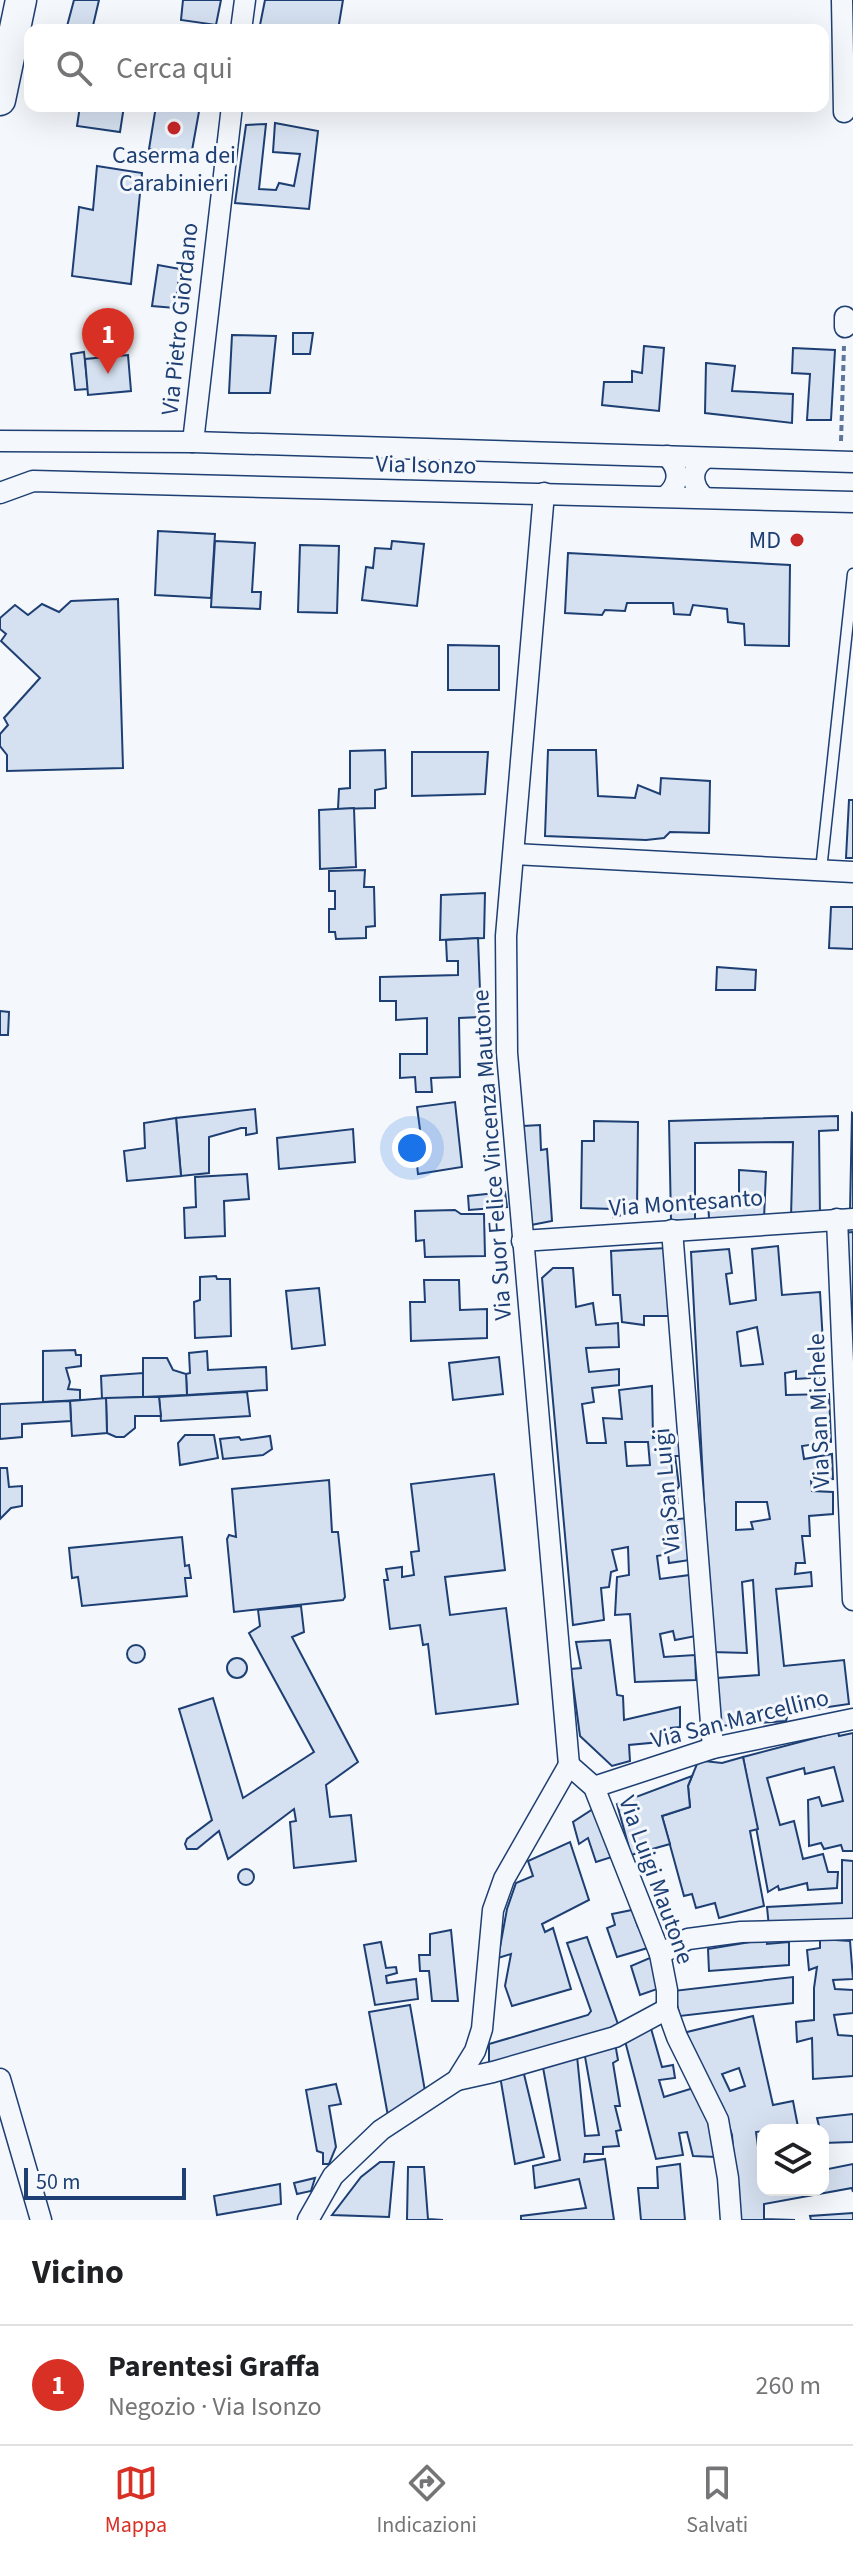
<!DOCTYPE html>
<html lang="it">
<head>
<meta charset="utf-8">
<style>
	:root { --surface:#fff; --page:#f2f2f2; --text:#202124; --muted:#757577; --line:#e0e0e0; --accent:#d93025 }
	body { margin:0; font-family:"Source Sans 3",sans-serif; background:var(--page); color:var(--text) }
	.controls { position:absolute; right:24px; bottom:24px; display:grid; overflow:hidden; border-radius:16px; box-shadow:0 8px 32px #0002 }
	.controls button { width:72px; height:72px; display:grid; place-items:center; padding:0; border:0; border-bottom:2px solid var(--line); background:var(--surface); color:var(--text); font:40px sans-serif }
	.scale { position:absolute; left:24px; bottom:20px; width:162px; box-sizing:border-box; padding-left:8px; border:4px solid #1d3f73; border-top:0; font-size:22px; line-height:28px; white-space:nowrap; color:#1d3f73; -webkit-text-stroke:6px #f4f7fb; paint-order:stroke }
	.you { position:absolute; left:412px; top:1148px; width:28px; height:28px; margin:-20px; border:6px solid #fff; border-radius:50%; background:#1a73e8; box-shadow:0 0 0 12px #1a73e833 }
	.badge { display:grid; place-items:center; width:52px; height:52px; border-radius:50%; background:var(--accent); color:#fff; font-size:26px; font-weight:700 }
	.pin { position:absolute; translate:-50% -66px; filter:drop-shadow(0 2px 4px #0008) }
	.pin::after { content:''; position:absolute; top:42px; width:28px; height:24px; background:inherit; clip-path:polygon(0 0,100% 0,50% 100%) }
	.list { margin:0; padding:0; list-style:none }
	h2 { display:flex; justify-content:space-between; align-items:center; height:104px; margin:0; padding:0 32px; font-size:34px }
	h2 small { font-size:26px; font-weight:400; color:var(--muted) }
	.list li { display:grid; grid-template-columns:52px 1fr auto; gap:24px; align-items:center; box-sizing:border-box; height:120px; padding:0 32px; border-top:2px solid var(--line) }
	.list b { display:block; font-size:30px; white-space:nowrap }
	.list p { margin:0; font-size:26px; white-space:nowrap; color:var(--muted) }
	.list em { font-size:26px; font-style:normal; color:var(--muted) }
	.icon { flex:none; width:44px; height:44px; fill:none; stroke:currentColor; stroke-width:2; stroke-linecap:round; stroke-linejoin:round }
	.map { position:relative; flex:none; width:853px; height:2220px; overflow:hidden }
	.search { position:absolute; background:var(--surface); box-shadow:0 8px 32px #0002; left:24px; right:24px; top:24px; height:88px; display:flex; align-items:center; gap:20px; box-sizing:border-box; padding:0 28px; border-radius:16px; color:var(--muted); font-size:30px }
	.sheet { height:224px; background:var(--surface) }
	nav { display:flex; justify-content:space-around; align-items:center; box-sizing:border-box; height:112px; border-top:2px solid var(--line); background:var(--surface); font-size:22px; color:var(--muted) }
	nav a { display:grid; justify-items:center; gap:4px }
	nav .on { color:var(--accent) }
	.map>svg:first-child { display:block }
	.building { fill:#d5e0f0; stroke:#1d3f73; stroke-width:2; fill-rule:evenodd }
	.lines { fill:none; stroke-linecap:round; stroke-linejoin:round }
	.lane-casing { stroke:#1d3f73; stroke-width:13 }
	.street-casing { stroke:#1d3f73; stroke-width:23 }
	.primary-casing { stroke:#1d3f73; stroke-width:33 }
	.path { stroke:#5e769c; stroke-width:4; stroke-dasharray:6 4; stroke-linecap:butt }
	.lane { stroke:#f4f7fb; stroke-width:10 }
	.street { stroke:#f4f7fb; stroke-width:20 }
	.primary { stroke:#f4f7fb; stroke-width:30 }
	.poi-dot { fill:#c62828; stroke:#f4f7fb; stroke-width:3 }
	.labels { text-anchor:middle; dominant-baseline:central; stroke-width:6; stroke-linejoin:round; paint-order:stroke }
	.poi-label { font-size:24px; fill:#1d3f73; stroke:#f4f7fb }
	.street-label { font-size:24px; fill:#1d3f73; stroke:#f4f7fb }
</style>
</head>
<body>
<div class="map">
<svg width="853" height="2220" viewBox="0 0 853 2220">
	<rect width="100%" height="100%" fill="#f4f7fb"/>
	<g class="building">
		<path d="M74,0h25l-7,30h-26z"/>
		<path d="M183,0h38l-5,25 -35,-5z"/>
		<path d="M265,0h78l-5,30h-79z"/>
		<path d="M80,106h44l-4,26 -43,-6z"/>
		<path d="M156,106h44l-9,50 -42,-7z"/>
		<path d="M275,123l43,8 -9,78 -74,-6 11,-78 20,-1 -7,65 17,1 3,-7 15,3 6,-32 -27,-2z"/>
		<path d="M97,166l45,7 -11,111 -59,-8 7,-69 14,3z"/>
		<path d="M158,265l22,4 -5,39 -23,-2z"/>
		<path d="M293,333h20l-3,21h-17z"/>
		<path d="M232,335l44,1 -6,57h-41z"/>
		<path d="M644,346l20,2 -5,63 -57,-6 2,-23h28v-11l10,2z"/>
		<path d="M793,348l42,2 -4,70h-24l3,-46 -18,-1z"/>
		<path d="M84,352l4,37 -13,1 -4,-36z"/>
		<path d="M128,355l3,36 -43,4 -3,-36z"/>
		<path d="M706,363l29,3 -3,25 61,3 -1,29 -87,-10z"/>
		<path d="M158,531l57,3 -4,64 -56,-3z"/>
		<path d="M215,541l40,2 -3,49h9l-1,17 -49,-2z"/>
		<path d="M392,541l32,3 -7,62 -55,-6 4,-33 7,1 2,-20 16,1z"/>
		<path d="M300,545l39,1 -2,67 -39,-1z"/>
		<path d="M568,553l222,12 -1,81 -44,-1 -1,-21 -16,-2 -1,-13 -34,-4 -3,10 -16,-1 -1,-11h-46l-2,8 -20,-1 -3,5 -37,-2z"/>
		<path d="M118,599l5,169 -116,3v-16l-7,-9v-12l8,-9 -4,-7 36,-40 -39,-37 5,-7 -6,-5v-11l15,-13 13,10 14,-11 17,8 12,-11z"/>
		<path d="M448,645l51,1v44h-51z"/>
		<path d="M385,750l1,38 -11,2v18l-37,1 1,-20 11,-1v-37z"/>
		<path d="M548,750h48l2,46 37,2 3,-13 22,9 1,-16 49,3 -1,52 -39,-1 -6,6 -18,2 -101,-4z"/>
		<path d="M412,752h76l-3,42 -73,2z"/>
		<path d="M849,800h4v58h-7z"/>
		<path d="M354,808l2,59 -36,2 -1,-59z"/>
		<path d="M365,870l-1,17h10l1,39 -9,1v11l-30,1 -1,-7h-6v-23h6v-18h-6v-20z"/>
		<path d="M485,893l-1,45 -44,2 1,-45z"/>
		<path d="M831,907h22v42l-24,-1z"/>
		<path d="M478,938l3,79 -22,1 1,59 -29,1 1,14h-16l-1,-15 -15,1v-24h27v-36l-31,2v-19h-16v-24l78,-2v-14h-11l-1,-21z"/>
		<path d="M717,967l39,3 -1,20h-39z"/>
		<path d="M0,1011l9,1 -1,23h-8z"/>
		<path d="M455,1102l7,65 -44,7 -4,-36 7,-1 -4,-30z"/>
		<path d="M255,1109l2,24 -11,2v-7h-5l-32,9v36l-28,3 -5,-58z"/>
		<path d="M852,1113l1,1v98h-3z"/>
		<path d="M838,1116v14l-19,1 1,85 -29,1 2,-75 -98,1v79l-24,-2 -2,-99z"/>
		<path d="M176,1118l5,58 -54,5 -3,-30 21,-3 -1,-25z"/>
		<path d="M594,1121l44,1 -1,90 -24,5v-8l-32,-1 1,-67h12z"/>
		<path d="M540,1125l1,25 6,-1 5,72 -21,4 -8,-99z"/>
		<path d="M353,1129l2,33 -76,7 -2,-31z"/>
		<path d="M739,1170l27,2 -2,47h-55l-1,-22h31z"/>
		<path d="M247,1174l2,25 -25,2 1,35 -40,2 -1,-30 12,-1 -1,-30z"/>
		<path d="M505,1192l2,15 -38,3 -1,-14z"/>
		<path d="M455,1210l6,4h23l1,42 -60,1 -1,-17 -8,1 -1,-30z"/>
		<path d="M853,1232v156l-12,-155z"/>
		<path d="M778,1246l4,49 38,-3 5,85 -29,2v-8l-11,2 1,22 43,-1 2,48 -29,4 2,13 28,-5 1,25 -22,2 1,10 21,1v22l-24,2 1,20h-8l3,27h-9l-1,11 16,-2 1,14 -36,3 8,77 60,-6 5,44 -61,9 -2,8 -67,5 -2,-48 42,-3 -6,-95 -11,2 5,71 -35,-1 -21,-400 38,-3 3,24 -6,1 4,30 26,-4 -4,-51zM757,1327l6,37 -22,2 -4,-34zM736,1502h31l3,17 -19,3 2,7 -17,1z"/>
		<path d="M667,1248l2,68h-25v9l-22,-3 -2,-27h-7l-2,-44z"/>
		<path d="M553,1268h20l3,39 17,-4 3,22 22,-2 1,24 -33,1 3,24 30,-3v16l-27,3 2,14 -12,2 5,39h19l-3,-25 19,1 -3,-29 33,-4 1,52 27,-2 3,20h-8l4,30 -3,5 2,12 -13,2 3,15 20,-2 2,42 -21,3 -1,-9 -11,2 3,23 30,-4 6,61 -21,4 -2,-9 -13,3 4,23 31,-2 1,25 -61,2 -5,-68 -15,1 2,-38 12,-2 -1,-28 -16,3 5,20 -6,2 -2,15 -8,1 3,32 -31,5 -31,-347zM625,1442h23l2,23 -23,1z"/>
		<path d="M216,1276l1,3h13l1,57 -36,2 -1,-36 6,-2v-23z"/>
		<path d="M424,1280h35l1,30 27,-1v29l-76,3 -1,-39h15z"/>
		<path d="M319,1288l6,57 -33,4 -6,-58z"/>
		<path d="M75,1350l1,5h5v11l-15,2 4,14 -2,7 12,1v10l-37,2v-51z"/>
		<path d="M207,1351l1,19 58,-3 1,23 -80,5 -1,-21 4,-1 -1,-20z"/>
		<path d="M499,1357l4,37 -50,6 -4,-37z"/>
		<path d="M143,1358h24l6,12 13,4 1,21 -44,2z"/>
		<path d="M143,1373v24l-41,2 -1,-23z"/>
		<path d="M247,1392l3,24 -89,5 -2,-24z"/>
		<path d="M143,1397h16l2,19h-26v12l-11,9h-8l-9,-4 -1,-35z"/>
		<path d="M106,1398l1,35 -35,3 -2,-35z"/>
		<path d="M70,1401l1,20 -49,3v13l-22,2v-35z"/>
		<path d="M185,1435h29l4,23 -38,7 -2,-22z"/>
		<path d="M270,1436l2,13 -9,6 -40,4 -3,-20 19,-2 2,3z"/>
		<path d="M0,1468h7l2,19 13,-1v20l-11,2 -11,11z"/>
		<path d="M494,1474l11,96 -60,7 5,38 56,-7 12,96 -82,10 -8,-70 -5,1 -3,-20 -30,4 -6,-49h4l-2,-11 16,-2v10l12,-2 -3,-23 8,-1 -8,-67z"/>
		<path d="M329,1480l3,52h6l7,65 -2,3 -109,12 -7,-73 2,-4 7,2 -4,-48z"/>
		<path d="M182,1537l3,29 4,-1 2,13h-6l2,18 -105,10 -4,-29 -6,1 -3,-30z"/>
		<path d="M301,1606l3,26 -12,5 66,125 -32,23 4,32 21,-2 5,46 -62,7 -4,-46 6,-1 -2,-12 -66,50 -9,-28 -22,18h-10l-2,-5 2,-5 25,-19 -33,-111 34,-11 30,100 71,-46 -65,-119 11,-7 -2,-16z"/>
		<path d="M610,1640l7,55 6,1 1,24 56,-13v20l-9,1v13l-42,4 1,16 -18,5 -32,-30 -9,-67 10,-1 -5,-26z"/>
		<circle cx="136" cy="1654" r="9"/>
		<circle cx="237" cy="1668" r="10"/>
		<path d="M838,1732l1,4 14,-3v118h-10l-2,-6 -17,4 -3,-6 -12,3 -1,-46 11,-3 3,9 21,-5 -9,-34 -29,7 -1,-6 -37,10 13,47 14,-4 9,38 20,-5 5,18h10l-1,16 -29,2 -1,-7 -28,7 -1,-4 -10,6 -25,-135z"/>
		<path d="M743,1757l15,72 -8,2 14,75 -45,12 -4,-15 -19,5 -4,-14 -8,2 -22,-80 28,-9 -2,-21 9,-22 7,-3 18,2z"/>
		<path d="M692,1776l-4,10 2,21 -28,9 8,28 -39,11 -14,-51z"/>
		<path d="M593,1809l22,47 -19,6 -8,-24 -9,6 -6,-22z"/>
		<path d="M570,1842l19,58 -47,24 3,8 8,-4 18,61 -59,17 -7,-20 6,-32 -13,4 9,-49 9,-26 17,-7 -5,-15z"/>
		<path d="M842,1860l11,1v64l-84,2 -2,-20 75,-4z"/>
		<circle cx="246" cy="1877" r="8"/>
		<path d="M632,1910l6,17 3,-1 10,21 -34,10 -10,-29 8,-3 -3,-11z"/>
		<path d="M451,1930l7,71h-26l-3,-30h-9l-1,-16h11v-21z"/>
		<path d="M587,1937l32,90 -130,41v-24l99,-29 3,-4 -24,-68z"/>
		<path d="M768,1939l-1,5 22,-2v23l-80,6 -1,-22z"/>
		<path d="M820,1939l30,2 3,38 -20,1 2,9 18,1v23l-19,2 4,20 15,1v40l-40,3 -1,-41 -15,4 -1,-20 18,-2v-32l3,-21 -8,3 -2,-20 13,-2z"/>
		<path d="M381,1942l5,26 10,-1 1,6 -11,3 1,7 29,-4 2,20 -43,6 -11,-60z"/>
		<path d="M652,1957l11,30 -23,8 -9,-29z"/>
		<path d="M793,1977v26l-113,13 -7,-25z"/>
		<path d="M410,2005l15,86 -37,25 -19,-104z"/>
		<path d="M753,2016l20,89 20,-4 5,26 -42,5 5,36 2,-1v23h60v-20l30,-6v28l-1,-4 -88,16v15l31,1h-56l-7,-85 -9,-28 -40,-74zM739,2068l6,18 -15,5 -8,-17z"/>
		<path d="M650,2025l12,42 11,-2 2,13 -16,2 5,17 36,-11 16,71 -23,-1 -6,-24 -8,1 4,22 -27,4 -32,-122z"/>
		<path d="M615,2043l3,17 -5,3 7,43h-5l6,24 -5,1 3,15 -16,1v7h-18l-1,8 21,-3 9,61h-93v-4l65,-8 -7,-29 -44,9 -2,-22 27,-6 -18,-98 35,-6 8,80 14,-1 -15,-84z"/>
		<path d="M523,2070l21,87 -29,7 -15,-88z"/>
		<path d="M336,2084l5,20 -12,2 7,41 -7,17h-6v-11l-6,-2 -11,-61z"/>
		<path d="M853,2114v28l-30,1v-13h-3l-3,-12z"/>
		<path d="M380,2162h14l-5,55 -57,-2 29,-38z"/>
		<path d="M680,2164l5,56h-44l-3,-32h20l-1,-21z"/>
		<path d="M408,2167h16l4,52 15,1h-36z"/>
		<path d="M315,2178l-4,13 -14,3 -3,-11z"/>
		<path d="M280,2184l1,20 -64,11 -3,-19z"/>
		<path d="M853,2213v7h-42l-1,-4z"/>
	</g>
	<g class="lines">
		<defs>
			<path id="lane" d="M821,870l32,-296"/>
			<g id="street">
				<path d="M842,0l2,112"/>
				<path d="M241,30l4,-30"/>
				<path d="M845,327v-10"/>
				<path d="M0,441l193,1 660,20"/>
				<path d="M193,442l39,-336"/>
				<path d="M0,493l33,-12 820,21"/>
				<path d="M544,493l-38,443 1,117 62,712"/>
				<path d="M666,496c14,-12 14,-27 1,-40"/>
				<path d="M704,497c-13,-12 -14,-29 2,-39"/>
				<path d="M514,854l339,18"/>
				<path d="M837,1219l16,381"/>
				<path d="M672,1230l41,518"/>
				<path d="M522,1241l331,-22"/>
				<path d="M569,1765l25,22 66,167 7,36v19l10,28 41,83 10,58 3,42"/>
				<path d="M594,1787l119,-39 140,-29"/>
				<path d="M660,1954l28,-15 53,-7 112,-3"/>
				<path d="M0,2079l41,141"/>
				<path d="M457,2080l36,-8 122,-35 52,-28"/>
				<path d="M308,2220l25,-44 48,-46 76,-50 18,-29 7,-22 11,-119 11,-31 65,-114"/>
			</g>
			<path id="primary" d="M0,100l21,-100"/>
		</defs>
		<use href="#lane" class="lane-casing"/>
		<use href="#street" class="street-casing"/>
		<use href="#primary" class="primary-casing"/>
		<path class="path" d="M841,441l3,-95"/>
		<use href="#lane" class="lane"/>
		<use href="#street" class="street"/>
		<use href="#primary" class="primary"/>
	</g>
	<g class="poi-dot">
		<circle cx="174" cy="128" r="8"/>
		<circle cx="797" cy="540" r="8"/>
	</g>
	<g class="labels">
		<g class="poi-label">
			<text x="174" y="155">Caserma dei<tspan x="174" dy="28">Carabinieri</tspan></text>
			<text x="781" y="540" text-anchor="end">MD</text>
		</g>
		<g class="street-label">
			<text transform="translate(180 319) rotate(-84)">Via Pietro Giordano</text>
			<text transform="translate(426 465) rotate(1)">Via Isonzo</text>
			<text transform="translate(492 1155) rotate(-94)">Via Suor Felice Vincenza Mautone</text>
			<text transform="translate(686 1203) rotate(-4)">Via Montesanto</text>
			<text transform="translate(819 1411) rotate(-92)">Via San Michele</text>
			<text transform="translate(667 1491) rotate(-95)">Via San Luigi</text>
			<text transform="translate(740 1719) rotate(-14)">Via San Marcellino</text>
			<text transform="translate(656 1880) rotate(70)">Via Luigi Mautone</text>
		</g>
	</g>
</svg>
<div class="controls">
<button><svg class="icon" aria-label="layers" viewBox="0 0 24 24"><path d="M12 4l9 5-9 5-9-5zM3 14l9 5 9-5"/></svg></button>
</div>
<div class="scale">50 m</div>
<div class="you"></div>
<div class="pin badge" style="left:108px;top:374px">1</div>
<div class="search"><svg class="icon" aria-label="search" viewBox="0 0 24 24"><circle cx="10" cy="10" r="6"/><path d="M15 15l6 6"/></svg>Cerca qui</div>
</div>
<section class="sheet">
<h2>Vicino<small></small></h2>
<ul class="list">
<li><span class="badge">1</span><div><b>Parentesi Graffa</b><p>Negozio · Via Isonzo</p></div><em>260 m</em></li>
</ul>
</section>
<nav>
<a class="on"><svg class="icon" aria-label="map" viewBox="0 0 24 24"><path d="M3 6l6-2 6 2 6-2v14l-6 2-6-2-6 2zM9 4v14M15 6v14"/></svg>Mappa</a>
<a><svg class="icon" aria-label="directions" viewBox="0 0 24 24"><path d="M12 3l9 9-9 9-9-9zM9 14v-3h6M13 9l2 2-2 2"/></svg>Indicazioni</a>
<a><svg class="icon" aria-label="saved" viewBox="0 0 24 24"><path d="M7 4h10v16l-5-4-5 4z"/></svg>Salvati</a>
</nav>
</body>
</html>
